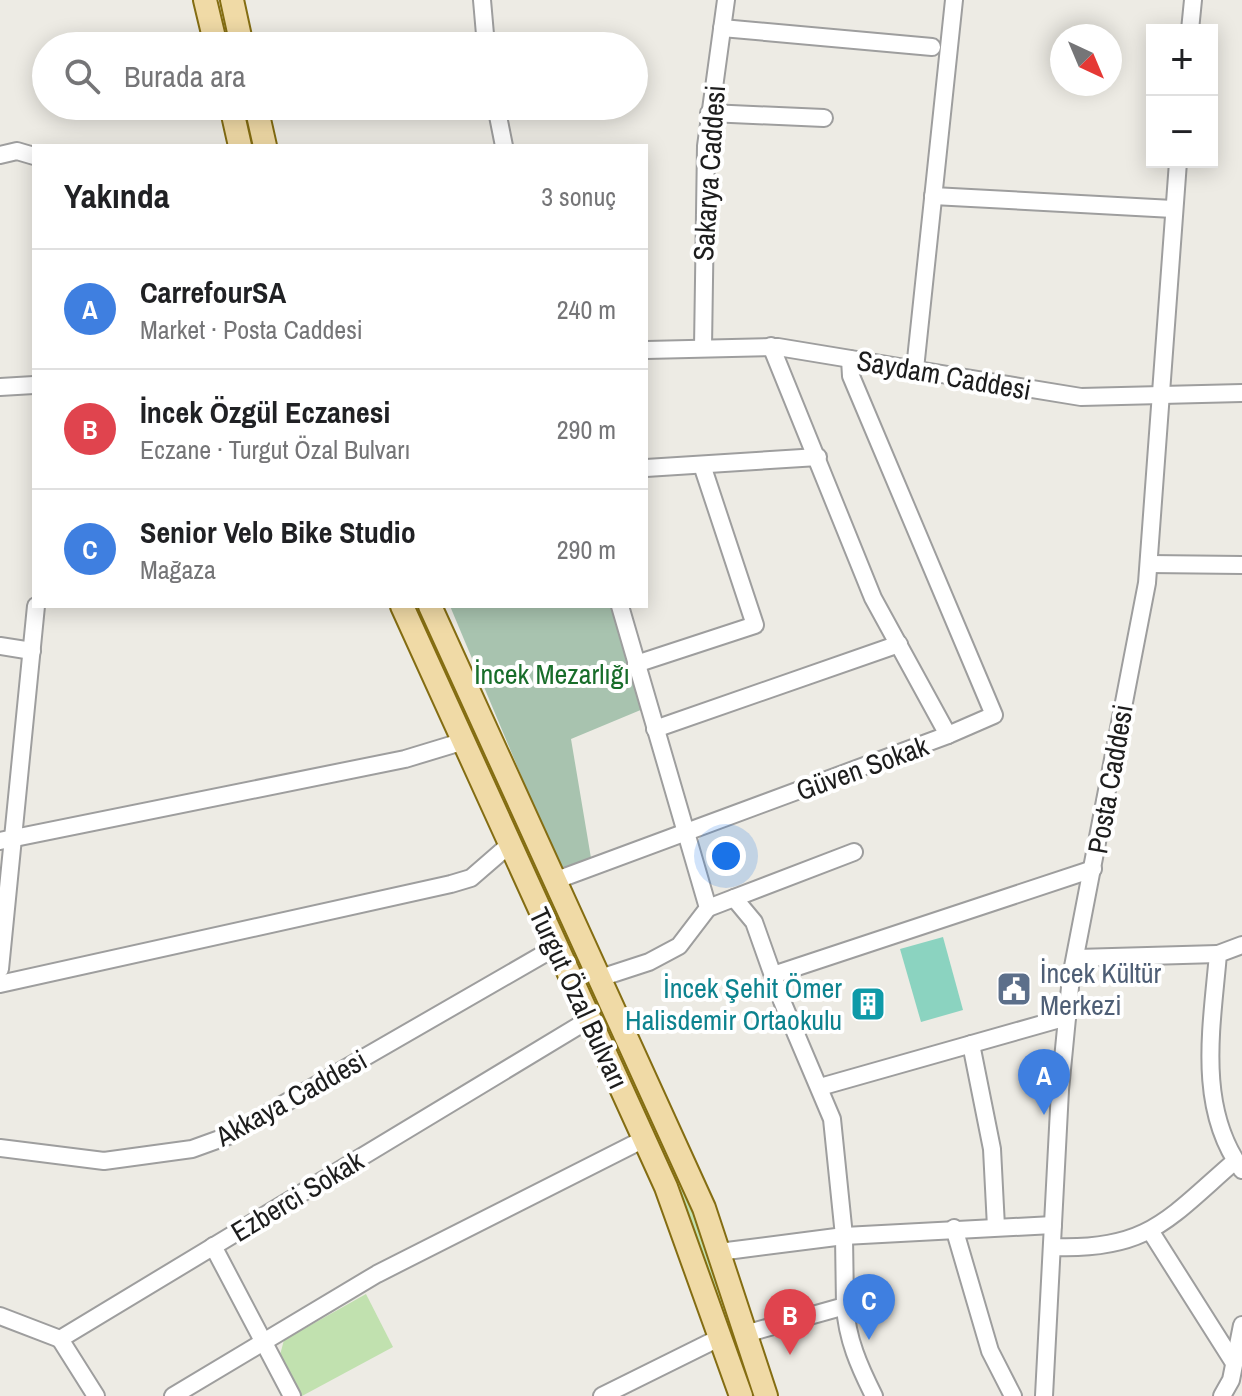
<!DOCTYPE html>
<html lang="tr">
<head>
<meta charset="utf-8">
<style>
	:root { --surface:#fff; --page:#f2f2f2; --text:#202124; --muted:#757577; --line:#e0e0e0; --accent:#ea580c }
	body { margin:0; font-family:"Archivo Narrow",sans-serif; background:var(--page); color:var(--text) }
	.controls { position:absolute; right:24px; top:24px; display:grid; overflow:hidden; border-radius:0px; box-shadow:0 4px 20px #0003 }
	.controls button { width:72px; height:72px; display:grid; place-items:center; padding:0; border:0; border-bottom:2px solid var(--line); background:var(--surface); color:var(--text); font:40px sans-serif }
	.compass { position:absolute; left:1050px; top:24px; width:72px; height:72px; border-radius:50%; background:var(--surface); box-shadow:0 4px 20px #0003; rotate:136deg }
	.you { position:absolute; left:726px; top:856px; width:28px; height:28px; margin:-20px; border:6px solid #fff; border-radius:50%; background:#1a73e8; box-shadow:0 0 0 12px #1a73e833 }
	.badge { display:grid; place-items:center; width:52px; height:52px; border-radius:50%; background:var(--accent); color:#fff; font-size:26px; font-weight:700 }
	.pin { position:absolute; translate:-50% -66px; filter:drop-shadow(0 2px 4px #0008) }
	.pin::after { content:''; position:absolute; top:42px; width:28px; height:24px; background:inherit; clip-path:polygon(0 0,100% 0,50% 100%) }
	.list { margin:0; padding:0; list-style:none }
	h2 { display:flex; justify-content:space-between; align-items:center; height:104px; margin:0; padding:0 32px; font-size:34px }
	h2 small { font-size:26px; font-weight:400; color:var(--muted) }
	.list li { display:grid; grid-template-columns:52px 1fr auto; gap:24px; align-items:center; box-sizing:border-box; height:120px; padding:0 32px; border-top:2px solid var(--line) }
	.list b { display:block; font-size:30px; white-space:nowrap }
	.list p { margin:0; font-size:26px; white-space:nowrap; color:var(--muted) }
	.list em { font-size:26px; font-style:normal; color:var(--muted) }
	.icon { flex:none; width:44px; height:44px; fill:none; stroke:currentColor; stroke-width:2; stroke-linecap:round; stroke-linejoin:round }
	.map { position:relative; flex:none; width:1242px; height:1396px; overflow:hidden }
	.search { position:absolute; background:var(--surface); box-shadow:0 4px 20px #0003; left:32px; top:32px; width:616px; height:88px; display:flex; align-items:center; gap:20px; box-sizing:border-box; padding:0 28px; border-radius:44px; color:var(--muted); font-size:30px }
	.panel { position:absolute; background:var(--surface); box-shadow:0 4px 20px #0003; left:32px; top:144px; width:616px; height:464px; border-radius:0px }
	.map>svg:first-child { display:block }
	.grass { fill:#c1e1af }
	.cemetery { fill:#a8c3af }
	.pitch { fill:#8bd3c0 }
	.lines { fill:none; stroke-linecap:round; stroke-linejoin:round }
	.minor-casing { stroke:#9e9e9e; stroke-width:20 }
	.major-casing { stroke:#846d12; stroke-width:26 }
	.minor { stroke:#fff; stroke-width:16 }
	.major { stroke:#f0daa6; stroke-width:22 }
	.labels { text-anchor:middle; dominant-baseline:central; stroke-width:8; stroke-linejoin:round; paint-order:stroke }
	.street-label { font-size:28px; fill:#1d1d1d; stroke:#fff }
	.park-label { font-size:28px; fill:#186d2a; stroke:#fff }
	.service-label { font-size:28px; fill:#4e5e75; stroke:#fff; text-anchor:start }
	.culture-label { font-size:28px; fill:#0d838f; stroke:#fff; text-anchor:end }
</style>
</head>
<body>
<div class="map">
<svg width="1242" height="1396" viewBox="0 0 1242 1396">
	<rect width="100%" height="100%" fill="#edebe4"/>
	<g class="grass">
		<path d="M410,606h8l276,600 64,190h-8l-73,-212z"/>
		<path d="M366,1294l27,53 -91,49 -22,-41 4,-15z"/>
	</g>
	<path class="cemetery" d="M450,606h165l28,103 -72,30 20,119 -29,15z"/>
	<path class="pitch" d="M943,937l20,73 -42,12 -21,-73z"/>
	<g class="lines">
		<defs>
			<g id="minor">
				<path d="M482,0l4,46"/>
				<path d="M722,28l210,19"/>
				<path d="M1190,30l3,-30"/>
				<path d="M496,106l8,40"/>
				<path d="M709,113l115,5"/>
				<path d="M0,155l17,-4 17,5"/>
				<path d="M933,196l240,13"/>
				<path d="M703,348l3,-202 20,-146"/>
				<path d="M646,350l132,-3 303,50 161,-4"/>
				<path d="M850,359l1,17 143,339 -46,20"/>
				<path d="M915,369l39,-369"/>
				<path d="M0,387l34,-2"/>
				<path d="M646,468l172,-11"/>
				<path d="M1149,564l93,1"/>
				<path d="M0,646l32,5"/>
				<path d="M636,664l119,-39 -53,-160"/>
				<path d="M655,729l244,-85"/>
				<path d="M0,841l405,-82 56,-17"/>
				<path d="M554,881l394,-146 -75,-137 -102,-252"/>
				<path d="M734,898l120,-46"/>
				<path d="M708,908l26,-10 20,24 28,79 50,118 12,117 1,70 -100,28"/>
				<path d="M1242,945l-24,9c-6,72 -22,153 24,216"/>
				<path d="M1077,958l141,-4"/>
				<path d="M0,969l36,-363"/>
				<path d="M773,975l320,-106"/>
				<path d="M600,978l49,-16 30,-16 29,-38 -88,-302"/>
				<path d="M0,984l451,-100 20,-6 38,-33"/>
				<path d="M971,1044l21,105 4,78"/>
				<path d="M820,1087l247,-70"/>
				<path d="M0,1148l104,13 88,-12 36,-13 328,-189"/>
				<path d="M954,1228l36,123 23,45"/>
				<path d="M1151,1232l83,131"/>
				<path d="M213,1246l79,150"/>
				<path d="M1052,1247c96,4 116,-28 183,-86"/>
				<path d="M719,1252l125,-16 209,-11"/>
				<path d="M845,1306c2,33 14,60 29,90"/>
				<path d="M0,1316l60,23 530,-320"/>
				<path d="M60,1339l36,57"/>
				<path d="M173,1396l204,-122 267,-135"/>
				<path d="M602,1396l119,-59"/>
				<path d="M1044,1396l16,-306 11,-113 76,-394 31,-421"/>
				<path d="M1222,1396l9,-16 11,-55"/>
			</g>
			<g id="major">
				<path d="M205,0l11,46"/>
				<path d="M232,0l10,46"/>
				<path d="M231,106l9,40"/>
				<path d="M256,106l9,40"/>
				<path d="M402,606l264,581 75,209"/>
				<path d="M430,606l274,602 62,188"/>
			</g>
		</defs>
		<use href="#minor" class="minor-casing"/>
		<use href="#major" class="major-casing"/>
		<use href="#minor" class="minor"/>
		<use href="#major" class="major"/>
	</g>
	<defs>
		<symbol id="civic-square" viewBox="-11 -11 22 22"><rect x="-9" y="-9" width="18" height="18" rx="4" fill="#5c6f8a" stroke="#fff"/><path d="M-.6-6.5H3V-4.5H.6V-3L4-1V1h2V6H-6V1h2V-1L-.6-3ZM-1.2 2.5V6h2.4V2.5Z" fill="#fff"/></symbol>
		<symbol id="building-square" viewBox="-11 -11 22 22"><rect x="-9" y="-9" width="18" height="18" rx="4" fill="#0f9aa8" stroke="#fff"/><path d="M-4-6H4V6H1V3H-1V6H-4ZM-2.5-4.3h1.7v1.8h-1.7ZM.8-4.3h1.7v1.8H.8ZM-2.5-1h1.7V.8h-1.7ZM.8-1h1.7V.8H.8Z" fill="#fff"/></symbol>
	</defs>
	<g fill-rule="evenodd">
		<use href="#civic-square" x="994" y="969" width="40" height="40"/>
		<use href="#building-square" x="848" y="984" width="40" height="40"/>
	</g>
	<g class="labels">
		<g class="street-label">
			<text transform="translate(709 173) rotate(-86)">Sakarya Caddesi</text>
			<text transform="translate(944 375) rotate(10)">Saydam Caddesi</text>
			<text transform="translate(862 768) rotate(-20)">Güven Sokak</text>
			<text transform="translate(1110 779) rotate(-80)">Posta Caddesi</text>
			<text transform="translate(579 998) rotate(65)">Turgut Özal Bulvarı</text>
			<text transform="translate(291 1098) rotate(-29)">Akkaya Caddesi</text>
			<text transform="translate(297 1196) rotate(-31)">Ezberci Sokak</text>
		</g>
		<g class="park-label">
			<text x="552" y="674">İncek Mezarlığı</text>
		</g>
		<g class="service-label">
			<text x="1040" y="973">İncek Kültür<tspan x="1040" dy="32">Merkezi</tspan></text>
		</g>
		<g class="culture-label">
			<text x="842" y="988">İncek Şehit Ömer<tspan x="842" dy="32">Halisdemir Ortaokulu</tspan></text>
		</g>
	</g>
</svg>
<div class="controls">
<button>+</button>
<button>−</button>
</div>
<svg class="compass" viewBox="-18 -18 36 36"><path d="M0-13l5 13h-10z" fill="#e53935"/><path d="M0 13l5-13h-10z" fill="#757577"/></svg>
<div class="you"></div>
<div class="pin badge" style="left:1044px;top:1115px;background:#3f7fe0">A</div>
<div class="pin badge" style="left:790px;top:1355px;background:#e0444e">B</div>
<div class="pin badge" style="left:869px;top:1340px;background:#3f7fe0">C</div>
<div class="search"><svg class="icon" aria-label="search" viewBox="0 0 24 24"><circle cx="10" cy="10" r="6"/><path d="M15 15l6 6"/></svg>Burada ara</div>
<section class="panel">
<h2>Yakında<small>3 sonuç</small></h2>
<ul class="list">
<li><span class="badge" style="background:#3f7fe0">A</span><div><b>CarrefourSA</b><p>Market · Posta Caddesi</p></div><em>240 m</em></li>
<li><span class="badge" style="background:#e0444e">B</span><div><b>İncek Özgül Eczanesi</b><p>Eczane · Turgut Özal Bulvarı</p></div><em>290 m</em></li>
<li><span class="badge" style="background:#3f7fe0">C</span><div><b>Senior Velo Bike Studio</b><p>Mağaza</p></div><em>290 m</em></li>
</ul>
</section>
</div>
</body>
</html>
